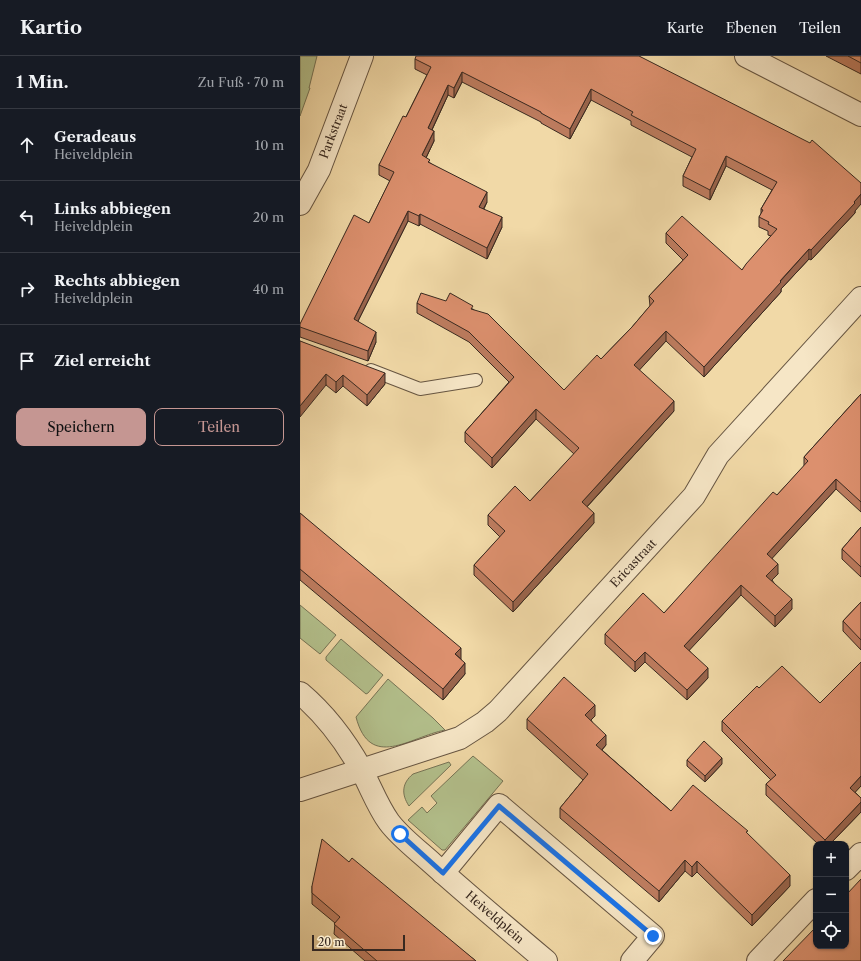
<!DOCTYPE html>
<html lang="de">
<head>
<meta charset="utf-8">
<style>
	:root { --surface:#171b24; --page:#20242c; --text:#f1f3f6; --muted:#9ea1a6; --line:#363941; --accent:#c59692 }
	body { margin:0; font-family:"Libre Caslon Text",serif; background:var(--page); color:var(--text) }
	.controls { position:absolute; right:12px; bottom:12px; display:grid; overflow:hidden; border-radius:8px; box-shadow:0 1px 3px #0004 }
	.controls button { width:36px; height:36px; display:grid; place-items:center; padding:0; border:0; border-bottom:1px solid var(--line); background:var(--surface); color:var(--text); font:20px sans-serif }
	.scale { position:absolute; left:12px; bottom:10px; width:93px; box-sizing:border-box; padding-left:4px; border:2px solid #382920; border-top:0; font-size:11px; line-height:14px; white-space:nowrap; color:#382920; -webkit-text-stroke:3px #f6e6c6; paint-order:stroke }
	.stop { position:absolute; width:12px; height:12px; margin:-9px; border:3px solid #1a73e8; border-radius:50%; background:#fff }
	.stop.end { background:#1a73e8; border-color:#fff; box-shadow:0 1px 4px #0008 }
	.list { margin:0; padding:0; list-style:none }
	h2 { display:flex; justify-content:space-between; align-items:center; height:52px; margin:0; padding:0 16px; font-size:17px }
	h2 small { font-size:13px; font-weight:400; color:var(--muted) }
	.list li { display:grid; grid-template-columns:26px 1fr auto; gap:12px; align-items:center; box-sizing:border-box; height:72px; padding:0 16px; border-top:1px solid var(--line) }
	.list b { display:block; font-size:15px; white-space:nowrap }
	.list p { margin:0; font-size:13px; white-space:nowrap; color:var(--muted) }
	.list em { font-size:13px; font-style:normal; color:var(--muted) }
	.actions { display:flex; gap:8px; padding:12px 16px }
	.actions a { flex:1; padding:9px 0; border:1px solid var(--accent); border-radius:8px; text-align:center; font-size:14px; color:var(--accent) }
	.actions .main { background:var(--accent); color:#111 }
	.icon { flex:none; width:22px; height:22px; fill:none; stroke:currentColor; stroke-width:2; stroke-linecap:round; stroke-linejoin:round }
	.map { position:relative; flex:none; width:561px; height:905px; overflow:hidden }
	header { display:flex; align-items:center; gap:24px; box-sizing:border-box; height:56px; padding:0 20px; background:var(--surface); border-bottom:1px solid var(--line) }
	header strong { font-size:19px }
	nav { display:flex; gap:22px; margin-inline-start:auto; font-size:14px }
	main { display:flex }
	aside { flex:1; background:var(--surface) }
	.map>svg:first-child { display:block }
	.green { fill:#b3c08c; stroke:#767456 }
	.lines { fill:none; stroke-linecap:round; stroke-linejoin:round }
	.lane-casing { stroke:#665542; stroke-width:14 }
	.street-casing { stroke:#665542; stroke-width:24 }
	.lane { stroke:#f6e6c6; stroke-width:12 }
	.street { stroke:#f6e6c6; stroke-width:22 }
	.wall { fill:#bd7c5f; stroke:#382920 }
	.shaded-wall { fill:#9a654d; stroke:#382920 }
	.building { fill:#dc906e; stroke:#382920 }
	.route { stroke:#1a73e8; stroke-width:5 }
	.labels { text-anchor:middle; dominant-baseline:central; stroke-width:4; stroke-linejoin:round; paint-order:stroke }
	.street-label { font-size:12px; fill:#382920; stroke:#f6e6c6 }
</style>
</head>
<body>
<header>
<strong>Kartio</strong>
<nav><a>Karte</a><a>Ebenen</a><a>Teilen</a></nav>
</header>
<main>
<aside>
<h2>1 Min.<small>Zu Fuß · 70 m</small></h2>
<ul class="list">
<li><svg class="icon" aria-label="ahead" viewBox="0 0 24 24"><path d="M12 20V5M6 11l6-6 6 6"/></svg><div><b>Geradeaus</b><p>Heiveldplein</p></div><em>10 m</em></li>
<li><svg class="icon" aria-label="left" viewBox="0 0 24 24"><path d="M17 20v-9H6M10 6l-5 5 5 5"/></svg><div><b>Links abbiegen</b><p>Heiveldplein</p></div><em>20 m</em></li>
<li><svg class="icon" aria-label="right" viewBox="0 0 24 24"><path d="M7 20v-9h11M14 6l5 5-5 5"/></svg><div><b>Rechts abbiegen</b><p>Heiveldplein</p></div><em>40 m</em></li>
<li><svg class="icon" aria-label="arrive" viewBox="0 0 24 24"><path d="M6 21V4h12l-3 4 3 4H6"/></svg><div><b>Ziel erreicht</b></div></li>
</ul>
<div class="actions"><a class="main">Speichern</a><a>Teilen</a></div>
</aside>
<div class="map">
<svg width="561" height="905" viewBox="0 0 561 905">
	<rect width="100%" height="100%" fill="#f1d9a7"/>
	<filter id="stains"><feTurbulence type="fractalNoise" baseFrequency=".005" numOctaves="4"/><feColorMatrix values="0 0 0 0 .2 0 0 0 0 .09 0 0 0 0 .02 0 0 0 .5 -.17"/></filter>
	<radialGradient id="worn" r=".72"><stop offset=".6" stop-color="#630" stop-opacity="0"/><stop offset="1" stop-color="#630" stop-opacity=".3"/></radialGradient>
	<g class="green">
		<path d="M0,0h17l-8,32h1l-10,28z"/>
		<path d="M0,549l36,30 -16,19 -20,-16z"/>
		<path d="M41,583l42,36 -15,18 -2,1 -40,-34v-3z"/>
		<path d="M88,623l45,39 12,12c-35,7 -75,41 -89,-13z"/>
		<path d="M173,700l30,25 -58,69h-3l-34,-30 14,-13 5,6 10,-10 -6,-7z"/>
		<path d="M149,706l2,3 -42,41c-8,-12 -7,-23 4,-32z"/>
	</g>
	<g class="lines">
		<defs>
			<path id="lane" d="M71,314l49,19 56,-9"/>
			<g id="street">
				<path d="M446,0l115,59"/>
				<path d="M0,148l19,-34 43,-114"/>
				<path d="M0,637c26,22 46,49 62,78 9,17 16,36 27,51 12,16 30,29 44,42 37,33 75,65 113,97"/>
				<path d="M0,734l160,-52 25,-16 13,-11 196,-215 24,-41 143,-157"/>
				<path d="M546,813l15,-15"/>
				<path d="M143,817l56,-68 154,131 -21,25"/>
				<path d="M458,905l58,-61"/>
			</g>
		</defs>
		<use href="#lane" class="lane-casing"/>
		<use href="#street" class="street-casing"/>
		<use href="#lane" class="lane"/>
		<use href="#street" class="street"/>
	</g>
	<g class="wall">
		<path d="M339,0l216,155v2l-44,47 -2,-1 -28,30v3l-77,85 -38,-36 -27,29 35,41 -87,96 7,16 -81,89 -39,-37v-10l26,-28 -12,-12v-10l42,-14 44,-47 -38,-35 -44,49 -27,-26v-10l44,-50 -40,-40 -52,-29v-10l56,6 91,81 37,-31 31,-32 18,-21 -1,-10 34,-36 -17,-17v-10l76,37 29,-34 -3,-1v-4l-9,-4v-10l2,-3v-5l11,-19 -46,-24 -16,34 -27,-14v-10l9,-19 -61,-32v-4l-40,-21 -21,39 -29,-16v-1l-79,-40 -8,16 -6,-3 -16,35 2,11 -8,17 4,5 57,39 -3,7 18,18 -15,32 -67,-35 -1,2 -11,-5 -50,100 18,21 -8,19 -68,-24v-13l69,-101 21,-42 -11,-6v-10l27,-48 21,-42 -12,-6v-10z"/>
		<path d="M526,0h35v18z"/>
		<path d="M0,285l85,43 -18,22 -24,-20 -7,7 -10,-8z"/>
		<path d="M561,338v118l-25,-23 -64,69 6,16 -6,6 20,29 -17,18 -34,-32 -52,55 19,28 -21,22 -42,-38 -10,10 -30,-28v-10l59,-21 113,-118 27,-29v-9z"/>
		<path d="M0,457l161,146 4,15 -22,26 -143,-120z"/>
		<path d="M561,471v50l-19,-18v-10z"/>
		<path d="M561,546v48l-18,-19v-10z"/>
		<path d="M561,606v124l-6,6 6,6v14l-31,32h-12l-52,-49v-11l5,-4 -49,-49v-10l37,-33 61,15z"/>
		<path d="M295,660l-4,4 15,25 -4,5 69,61 77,23 42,52 -38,40 -55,-54 -5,5 -7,-6 -26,31 -99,-84v-10l23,-28 -56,-51v-10z"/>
		<path d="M387,704l35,4 -17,18 -18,-16z"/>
		<path d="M49,806l127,99h-111l-31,-27 1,-11 -23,-19v-18z"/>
	</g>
	<g class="shaded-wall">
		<path d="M162,16v10l-8,16v-10z"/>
		<path d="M148,29v10l-20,43v-10z"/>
		<path d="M291,33v11l-21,39v-10z"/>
		<path d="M134,75v10l-12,25v-11z"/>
		<path d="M426,100v10l-16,34v-10z"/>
		<path d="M187,136v10l-8,15v-10z"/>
		<path d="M561,138v10l-6,7v2l-44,47v-10z"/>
		<path d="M108,155v10l-54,108v-10z"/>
		<path d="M120,158v10l-1,2v-10z"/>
		<path d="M202,161v10l-15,32v-11z"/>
		<path d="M509,193v10l-28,30v3l-77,85v-10z"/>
		<path d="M366,275v10l-32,35v-11z"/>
		<path d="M76,276v10l-8,19v-10z"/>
		<path d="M85,317v11l-18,22v-11z"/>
		<path d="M26,318v11l-26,32v-11z"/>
		<path d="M43,319v11l-7,7v-11z"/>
		<path d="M374,345v10l-92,101v-10z"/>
		<path d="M236,353v10l-44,49v-10z"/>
		<path d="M536,423v10l-69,75v-10z"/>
		<path d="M294,457v10l-81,89v-10z"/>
		<path d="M478,508v10l-12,12v-10z"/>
		<path d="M441,529v10l-57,61v-10z"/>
		<path d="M492,543v10l-17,18v-11z"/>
		<path d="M161,592v11l-6,-5z"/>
		<path d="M345,596v10l-10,10v-10z"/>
		<path d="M165,607v11l-22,26v-11z"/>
		<path d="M408,612v10l-21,22v-10z"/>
		<path d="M295,649v11l-10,10v-11z"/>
		<path d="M306,679v10l-10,11v-11z"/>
		<path d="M422,702v6l-17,18v-6z"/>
		<path d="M561,720v10l-11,12v-10z"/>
		<path d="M561,746v10l-31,32h-5v-4z"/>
		<path d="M385,804v11l-26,31v-11z"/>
		<path d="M397,805v11l-5,5v-10z"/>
		<path d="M490,819v11l-38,40v-11z"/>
	</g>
	<g class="building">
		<path d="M116,0h223l171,87 2,-3 49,43v11l-7,8 1,1 -44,47 -2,-1 -29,32 1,1 -77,85 -38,-36 -32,34 40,36 -92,101 12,11 -81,89 -39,-37 31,-34 -17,-16 27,-29 15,15 49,-53 -43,-39 -44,49 -27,-26 49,-55 -45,-45 -52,-29 4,-10 25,8 4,-8 23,13 -2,3 17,5 76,76 33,-35 4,4 31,-32 22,-26 -5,-5 39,-41 -22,-22 16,-17 60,54 4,-6 31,-35 -9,-5 1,-2 -10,-5 4,-7 -2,-1 16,-27 -51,-26 -16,34 -27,-14 13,-27 -65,-34 2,-3 -42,-23 -21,40 -29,-16v-1l-79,-40 -8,16 -6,-3 -20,43 6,3 -12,24 8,5 -2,2 59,30 -8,15 23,10 -15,31 -67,-34 -1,2 -11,-5 -54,108 22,13 -8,19 -68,-24v-3l54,-109 15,8 25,-51 -15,-7 24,-49 3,1 25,-50 -16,-8z"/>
		<path d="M548,0h13v7z"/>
		<path d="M0,285l85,32 -18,22 -24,-20 -7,7 -10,-8 -26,32z"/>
		<path d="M561,338v108l-25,-23 -69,75 11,10 -12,12 26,23 -17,17 -34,-31 -57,61 24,22 -21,22 -42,-38 -10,10 -30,-28 38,-41 21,20 109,-121 4,3 31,-34 -4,-4z"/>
		<path d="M0,457l161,135 -6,6 10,9 -22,26 -143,-120z"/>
		<path d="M561,471v40l-19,-18z"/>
		<path d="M561,546v38l-18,-19z"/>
		<path d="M561,606v114l-11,12 11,10v4l-36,38 -59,-56 10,-9 -54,-54 35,-35 2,2 23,-22 38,37z"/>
		<path d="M264,621l31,28 -10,10 21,20 -10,10 75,66 22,-26 55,46 -2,1 44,43 -38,40 -55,-54 -5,6 -7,-7 -26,31 -99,-83 28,-34 -61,-55z"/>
		<path d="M404,685l18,17 -17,18 -18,-16z"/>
		<path d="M22,783l27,23 3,-4 124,103h-99l-43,-37 6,-7 -28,-24v-7z"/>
		<path d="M561,823v82h-78l33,-34v19h30v-51z"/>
	</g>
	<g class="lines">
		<path class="route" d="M100,778l43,39 56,-67 154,130"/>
	</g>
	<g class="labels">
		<g class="street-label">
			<text transform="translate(33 75) rotate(-69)">Parkstraat</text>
			<text transform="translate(333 507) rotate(-47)">Ericastraat</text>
			<text transform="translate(195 861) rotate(41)">Heiveldplein</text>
		</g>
	</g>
	<rect width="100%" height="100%" filter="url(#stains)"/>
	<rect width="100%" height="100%" fill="url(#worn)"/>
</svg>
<div class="controls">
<button>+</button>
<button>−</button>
<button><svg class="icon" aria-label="locate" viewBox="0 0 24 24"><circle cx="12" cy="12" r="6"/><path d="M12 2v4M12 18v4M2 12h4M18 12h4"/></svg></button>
</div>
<div class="scale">20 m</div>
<div class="stop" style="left:100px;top:778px"></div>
<div class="stop end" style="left:353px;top:880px"></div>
</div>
</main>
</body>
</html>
